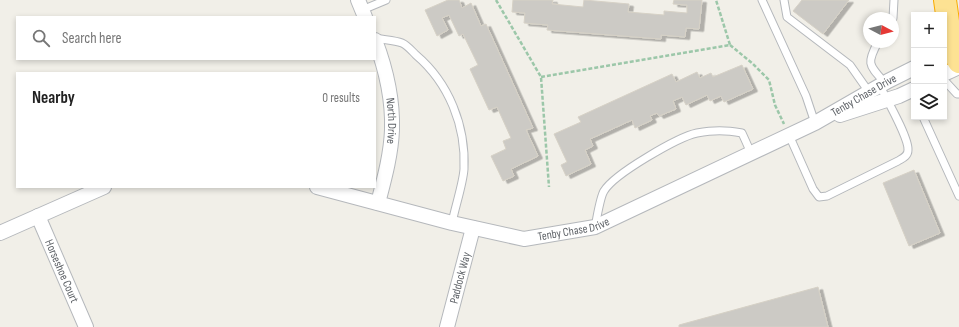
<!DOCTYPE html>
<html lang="en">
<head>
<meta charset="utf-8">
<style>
	:root { --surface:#fff; --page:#f6f6f6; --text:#222; --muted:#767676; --line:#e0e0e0 }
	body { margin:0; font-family:"Sofia Sans Condensed",sans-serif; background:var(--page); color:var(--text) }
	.controls { position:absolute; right:12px; top:12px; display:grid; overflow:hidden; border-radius:0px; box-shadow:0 2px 6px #0003 }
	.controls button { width:36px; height:36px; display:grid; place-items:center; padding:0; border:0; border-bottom:1px solid var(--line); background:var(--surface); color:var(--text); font:20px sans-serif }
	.compass { position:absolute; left:863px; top:12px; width:36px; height:36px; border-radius:50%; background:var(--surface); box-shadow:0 2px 6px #0003; rotate:97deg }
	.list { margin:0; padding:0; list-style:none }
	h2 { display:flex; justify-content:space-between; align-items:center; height:52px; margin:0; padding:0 16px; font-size:17px }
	h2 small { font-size:13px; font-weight:400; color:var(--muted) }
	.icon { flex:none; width:22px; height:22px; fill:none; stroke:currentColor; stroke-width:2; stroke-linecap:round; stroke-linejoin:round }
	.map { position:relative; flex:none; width:959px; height:327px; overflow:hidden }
	.search { position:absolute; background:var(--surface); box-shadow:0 2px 6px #0003; left:16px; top:16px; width:360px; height:44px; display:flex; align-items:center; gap:10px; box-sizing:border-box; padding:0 14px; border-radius:0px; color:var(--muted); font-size:15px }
	.panel { position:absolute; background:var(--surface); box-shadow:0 2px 6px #0003; left:16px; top:72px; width:360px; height:116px; border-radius:0px }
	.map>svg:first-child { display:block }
	.building { fill:#cccac5; stroke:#d6d1c6; filter:url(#shadow) }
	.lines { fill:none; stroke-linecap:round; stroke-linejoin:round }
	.lane-casing { stroke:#b5b8bc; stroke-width:9 }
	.street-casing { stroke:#b5b8bc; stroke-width:16 }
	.highway-casing { stroke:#f9ab00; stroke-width:24 }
	.path { stroke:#9cc7a9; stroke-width:2.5; stroke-dasharray:4 2; stroke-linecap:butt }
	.lane { stroke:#fff; stroke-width:7 }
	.street { stroke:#fff; stroke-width:14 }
	.highway { stroke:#fde293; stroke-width:22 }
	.labels { text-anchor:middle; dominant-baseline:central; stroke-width:3; stroke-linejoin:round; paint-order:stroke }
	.street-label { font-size:12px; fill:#5f6368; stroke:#fff }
</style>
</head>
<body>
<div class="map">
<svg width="959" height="327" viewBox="0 0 959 327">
	<defs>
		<filter id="shadow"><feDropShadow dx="4.5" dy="2.5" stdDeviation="0" flood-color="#0004"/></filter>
	</defs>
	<rect width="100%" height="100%" fill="#f1efe8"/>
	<g class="building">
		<path d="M448,0h11l3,8 9,-5 10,23 5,-2 47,104 -7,2 12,26 -27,13 3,7 -11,5 -12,-25 15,-7 -3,-8 8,-3 -14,-31 -8,3 -19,-41 8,-4 -15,-31 -4,2 -10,-21 -7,3 6,12 -11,6 -12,-26z"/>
		<path d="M513,0h40l-1,4 31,3 1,-7 45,4 -1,8 36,3v-4l23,2v-8l-14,-1 1,-4h28l-3,29 -13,-1 -1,9 -24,-2v4l-114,-9 1,-5 -24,-2 1,-10 -13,-1z"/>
		<path d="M802,0h47l-26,34 -30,-23z"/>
		<path d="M742,65l11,24 -29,13 -3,-6 -11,5 -3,-6 -21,10 -4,-8 -9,4 3,8 -17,7 -2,-3 -7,3 2,4 -17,8 -3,-8 -42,19 3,7 -8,4 6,14 -25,12 -5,-11 6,-3 -13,-28 27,-12 -3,-5 94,-43 4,8 21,-10 3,6 11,-5 2,4z"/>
		<path d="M914,170l26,63 -31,13 -26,-63z"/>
		<path d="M818,287l10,40h-149v-2z"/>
	</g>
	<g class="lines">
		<defs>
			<g id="lane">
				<path d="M762,0l44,96 9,27"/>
				<path d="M784,0l3,17 63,48 19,27"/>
				<path d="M362,10l24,-10"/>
				<path d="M893,18l1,-18"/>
				<path d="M375,38c9,2 19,2 27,5 5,2 10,8 14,12 33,28 50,71 48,114 -1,15 -9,38 -12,54"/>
				<path d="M878,42c-12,22 -9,23 7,41"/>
				<path d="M944,80l13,14h2"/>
				<path d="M923,117l36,79"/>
				<path d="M789,135l24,54 6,8 8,-1 71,-35c5,-3 10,-5 10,-11 1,-12 -22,-52 -28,-64"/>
				<path d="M595,227c2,-9 5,-30 9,-36 10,-17 74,-54 93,-58 17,-3 28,-3 45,0l9,20"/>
			</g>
			<g id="street">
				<path d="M358,0l7,17"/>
				<path id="s1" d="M375,40c11,29 18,59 17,90 -1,25 -8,50 -14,73"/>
				<path d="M944,74l15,-7"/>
				<path d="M840,115l59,-19 15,-7"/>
				<path id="s2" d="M317,187l135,36 72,16 71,-12 220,-104 73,-42 26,-13"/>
				<path id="s3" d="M38,216l48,111"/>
				<path d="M0,233l104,-46"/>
				<path id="s4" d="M447,327l26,-99"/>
			</g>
			<path id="highway" d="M945,0l7,50 7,12"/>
		</defs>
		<use href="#lane" class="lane-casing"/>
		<use href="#street" class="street-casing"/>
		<use href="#highway" class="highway-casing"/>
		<g class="path">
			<path d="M496,0l45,77 8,110"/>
			<path d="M730,45l22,18 17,17 6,25 9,19"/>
			<path d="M541,77l189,-32 -14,-45"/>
		</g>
		<use href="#lane" class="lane"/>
		<use href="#street" class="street"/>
		<use href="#highway" class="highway"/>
	</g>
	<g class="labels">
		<g class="street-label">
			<text stroke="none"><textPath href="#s2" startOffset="585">Tenby Chase Drive</textPath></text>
			<text stroke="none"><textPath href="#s1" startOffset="83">North Drive</textPath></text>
			<text stroke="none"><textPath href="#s2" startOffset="264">Tenby Chase Drive</textPath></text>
			<text stroke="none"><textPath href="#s3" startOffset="60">Horseshoe Court</textPath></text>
			<text stroke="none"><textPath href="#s4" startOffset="51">Paddock Way</textPath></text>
		</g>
	</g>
</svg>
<div class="controls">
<button>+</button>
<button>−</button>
<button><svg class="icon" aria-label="layers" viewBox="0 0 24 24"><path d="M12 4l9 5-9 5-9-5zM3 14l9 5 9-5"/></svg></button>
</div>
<svg class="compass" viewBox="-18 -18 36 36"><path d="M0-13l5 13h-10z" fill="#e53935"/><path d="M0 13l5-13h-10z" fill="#767676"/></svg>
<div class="search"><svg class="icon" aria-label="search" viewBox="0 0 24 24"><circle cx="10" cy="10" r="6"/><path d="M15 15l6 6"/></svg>Search here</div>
<section class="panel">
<h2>Nearby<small>0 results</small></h2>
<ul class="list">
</ul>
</section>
</div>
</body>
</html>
